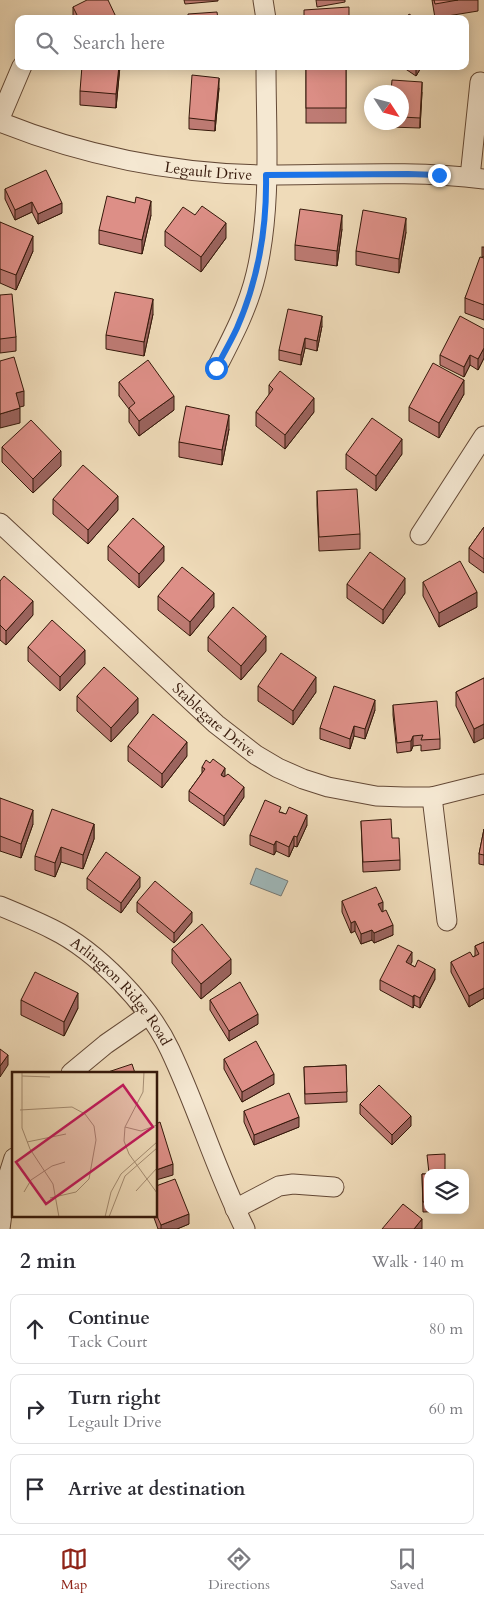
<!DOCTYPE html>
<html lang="en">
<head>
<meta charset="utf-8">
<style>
	:root { --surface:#fff; --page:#f2f2f3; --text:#2b2b33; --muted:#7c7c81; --line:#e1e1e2; --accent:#8f2418 }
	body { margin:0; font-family:Cardo,serif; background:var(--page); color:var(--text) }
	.controls { position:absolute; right:15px; bottom:15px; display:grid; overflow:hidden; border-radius:10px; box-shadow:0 2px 12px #0003 }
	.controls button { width:45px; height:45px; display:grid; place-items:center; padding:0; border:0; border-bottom:1px solid var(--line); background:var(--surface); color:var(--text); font:25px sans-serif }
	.compass { position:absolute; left:364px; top:85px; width:45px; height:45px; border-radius:50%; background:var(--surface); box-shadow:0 2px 12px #0003; rotate:126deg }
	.stop { position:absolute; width:15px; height:15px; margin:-11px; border:4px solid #1a73e8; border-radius:50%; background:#fff }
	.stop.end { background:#1a73e8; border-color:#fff; box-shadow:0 1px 5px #0008 }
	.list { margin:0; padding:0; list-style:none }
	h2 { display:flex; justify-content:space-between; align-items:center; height:65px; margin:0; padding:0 20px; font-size:21px }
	h2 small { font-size:16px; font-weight:400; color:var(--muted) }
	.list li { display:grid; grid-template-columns:32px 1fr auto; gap:15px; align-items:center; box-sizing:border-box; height:70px; margin:0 10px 10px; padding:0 10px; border:1px solid var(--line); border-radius:10px }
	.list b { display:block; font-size:19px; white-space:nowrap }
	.list p { margin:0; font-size:16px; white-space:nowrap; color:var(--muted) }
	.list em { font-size:16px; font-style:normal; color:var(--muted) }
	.icon { flex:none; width:28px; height:28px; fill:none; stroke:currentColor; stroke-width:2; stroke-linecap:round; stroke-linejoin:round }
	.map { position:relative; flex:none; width:484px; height:1229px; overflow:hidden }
	.search { position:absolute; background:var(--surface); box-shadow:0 2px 12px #0003; left:15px; right:15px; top:15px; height:55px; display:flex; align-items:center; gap:12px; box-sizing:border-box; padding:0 18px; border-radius:10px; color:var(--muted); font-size:19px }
	.sheet { height:305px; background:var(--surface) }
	nav { display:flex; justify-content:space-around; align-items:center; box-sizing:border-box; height:70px; border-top:1px solid var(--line); background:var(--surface); font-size:14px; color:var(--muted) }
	nav a { display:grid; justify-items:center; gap:2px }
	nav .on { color:var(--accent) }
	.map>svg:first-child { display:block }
	.water { fill:#9fb8ba; stroke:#757874 }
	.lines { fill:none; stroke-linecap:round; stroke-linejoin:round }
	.street-casing { stroke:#644936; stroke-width:21 }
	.street { stroke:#f5e8d2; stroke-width:19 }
	.wall { fill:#be7b74; stroke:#35180a }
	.shaded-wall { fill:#9b645e; stroke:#35180a }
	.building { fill:#dd8f87; stroke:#35180a }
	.route { stroke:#1a73e8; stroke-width:6 }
	.labels { text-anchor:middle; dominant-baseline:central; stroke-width:4; stroke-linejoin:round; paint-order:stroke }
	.street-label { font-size:15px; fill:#35180a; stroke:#f5e8d2 }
	.inset-road { fill:none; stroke:#a58d73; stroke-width:1 }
	.view { fill:#c2185b; fill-opacity:0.15; stroke:#c2185b; stroke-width:2.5 }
	.inset-edge { fill:none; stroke:#35180a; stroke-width:2.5 }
</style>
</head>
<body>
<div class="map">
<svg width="484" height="1229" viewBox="0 0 484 1229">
	<rect width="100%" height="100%" fill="#efdbb9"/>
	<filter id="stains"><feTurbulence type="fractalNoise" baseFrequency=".004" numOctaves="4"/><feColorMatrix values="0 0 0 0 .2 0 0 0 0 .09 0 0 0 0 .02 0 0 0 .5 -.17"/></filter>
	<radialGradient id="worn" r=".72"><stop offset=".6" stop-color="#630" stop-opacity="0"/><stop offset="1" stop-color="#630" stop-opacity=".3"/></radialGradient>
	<path class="water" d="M256,868l32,13 -7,15 -31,-12z"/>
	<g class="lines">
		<defs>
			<g id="street">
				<path d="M263,0l3,19"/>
				<path d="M0,118l22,-52"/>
				<path id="s1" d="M0,122c85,34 176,52 267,53 73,0 145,-5 217,4"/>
				<path d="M470,177l10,-95"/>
				<path d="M216,369c16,-31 32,-61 40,-95 16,-67 10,-139 10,-208"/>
				<path id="s2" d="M0,523l216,201 40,31 22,13 25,11 25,8 48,9 28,1h28l52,-13"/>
				<path d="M420,535l64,-99"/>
				<path d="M432,797l15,124"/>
				<path id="s3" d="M0,906c17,7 36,15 52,23 45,22 97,76 118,121 28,59 46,121 75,179"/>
				<path d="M71,1073l35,-29 42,-29"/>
				<path d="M235,1209l44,-23 14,-2 41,3"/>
				<path d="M0,1229l6,-46 8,-25"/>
			</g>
		</defs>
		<use href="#street" class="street-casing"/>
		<use href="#street" class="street"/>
	</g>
	<g class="wall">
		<path d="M184,0h34v1l-33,3z"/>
		<path d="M316,0h29v2l-28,5z"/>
		<path d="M432,0h46v11l-43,7z"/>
		<path d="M73,7l44,12h-43l-1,-2z"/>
		<path d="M120,66l-4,42 -36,-3v-14z"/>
		<rect x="306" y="66" width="40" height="57"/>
		<path d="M401,66h21l-6,10z"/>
		<path d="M219,88l-4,43 -26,-2v-11z"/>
		<path d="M402,92h20l-2,36 -30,-1v-5h12z"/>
		<path d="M5,189l57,24 -24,11 -6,-12 -17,8 -10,-21z"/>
		<path d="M151,215l-9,39 -43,-10v-14z"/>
		<path d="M195,215l31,23 -25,34 -36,-26v-15z"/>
		<path d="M0,222l33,29 -17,39 -16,-7z"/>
		<path d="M342,229l-5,37 -42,-6v-15z"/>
		<path d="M406,232l-7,41 -43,-8v-14z"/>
		<rect x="482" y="247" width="2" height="10"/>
		<path d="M484,258v62l-19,-7v-15z"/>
		<path d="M0,295l16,42v14l-16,2z"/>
		<path d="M153,314l-9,42 -38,-7v-14z"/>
		<path d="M322,326l-5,25 -12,-3 -4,17 -22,-5v-10z"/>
		<path d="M484,329v29l-6,12 -8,-5 -6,12 -24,-12v-10z"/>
		<path d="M119,382l55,28 -35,26 -10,-14v-13l-10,-13z"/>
		<path d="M269,385l45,27 -29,37 -29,-23v-14l13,-17z"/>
		<path d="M464,394l-25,44 -30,-17v-14z"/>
		<path d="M229,429l-7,36 -43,-8v-15z"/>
		<path d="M2,447l59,19 -28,27 -31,-31z"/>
		<path d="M346,454h56l-26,37 -30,-22z"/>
		<path d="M317,491l43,43v15l-41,2 -2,-46z"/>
		<path d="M53,499l65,11 -30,34 -35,-30z"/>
		<path d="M484,527v46l-15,-11v-14z"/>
		<path d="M108,546l56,15 -25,27 -31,-28z"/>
		<path d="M0,581l33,34 -27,30 -6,-5z"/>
		<path d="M423,582l54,25 -38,20 -16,-31z"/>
		<path d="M347,584l58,9 -22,31 -36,-26z"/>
		<path d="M158,596l56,11 -24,29 -32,-26z"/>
		<path d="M208,637l58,14 -25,29 -33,-29z"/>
		<path d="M28,647l57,17 -25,27 -32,-30z"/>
		<path d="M484,678l-10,65 -18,-37v-14z"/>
		<path d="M258,686l58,6 -23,33 -35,-24z"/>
		<path d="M77,696l61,17 -27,29 -34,-31z"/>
		<path d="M393,705l47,34v10l-19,2v-6l-8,1 -2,5 -14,2 -4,-38z"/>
		<path d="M375,710l-10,29 -11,-3 -4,13 -30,-10v-11z"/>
		<path d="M128,746l59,10 -25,32 -34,-27z"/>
		<path d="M202,767l23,10 19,20 -20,29 -35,-25v-10l13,-18z"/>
		<path d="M0,798l33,26 -12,34 -21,-7z"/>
		<path d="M281,812l26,13 -10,22 -3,-1 -5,11 -13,-6 -2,4 -24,-10v-10z"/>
		<path d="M361,821l39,39v10l-37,2z"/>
		<path d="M94,824v15l-11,30 -22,-7 -6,15 -20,-7v-14z"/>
		<path d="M484,829v36l-5,-1v-10z"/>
		<path d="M87,878l53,9 -19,26 -34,-24z"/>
		<path d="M342,901l41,10 10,24 -19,8 -2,-3 -11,4 -6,-13 -4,2 -9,-21z"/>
		<path d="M137,902l55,20 -18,21 -37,-31z"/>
		<path d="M484,942v56l-15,9 -18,-35v-10l22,-5 2,-1v-10z"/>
		<path d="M172,949l59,25 -30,25 -29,-36z"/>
		<path d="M412,962l-2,2 25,15 -15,29 -6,-3 -1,3 -33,-18v-10z"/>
		<path d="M21,1000l57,8 -14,28 -43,-21z"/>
		<path d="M210,1000l48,24 -29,17 -19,-31z"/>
		<path d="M224,1059l50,25 -32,18 -18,-33z"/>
		<path d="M346,1065l1,37 -42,2 -1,-37z"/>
		<path d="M360,1104l51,22 -19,19 -32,-31z"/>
		<path d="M244,1111l55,16 -45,18 -10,-23z"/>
		<path d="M422,1174h6v36h23v1l-28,1z"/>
		<path d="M156,1186l33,38 -12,5h-19l-5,-14h3z"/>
	</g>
	<g class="shaded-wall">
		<path d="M119,66h1l-4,42v-14z"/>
		<path d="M416,66h6l-6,10z"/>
		<path d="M219,78v10l-4,43v-10z"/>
		<path d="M422,82v10l-2,36v-10z"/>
		<path d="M151,201v14l-9,39v-14z"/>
		<path d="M32,202v10l-17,8v-10z"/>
		<path d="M62,203v10l-24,11v-10z"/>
		<path d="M342,215v14l-5,37v-15z"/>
		<path d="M406,218v14l-7,41v-14z"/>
		<path d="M226,223v15l-25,34v-15z"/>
		<path d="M33,236v15l-17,39v-15z"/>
		<path d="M153,299v15l-9,42v-14z"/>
		<path d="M322,316v10l-5,25v-10z"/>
		<path d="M305,338v10l-4,17v-10z"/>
		<path d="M484,348v10l-6,12v-11z"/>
		<path d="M470,355v10l-6,12v-10z"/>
		<path d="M464,380v14l-25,44v-15z"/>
		<path d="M24,391v15l-8,2v-15z"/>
		<path d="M174,396v14l-35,26v-15z"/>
		<path d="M314,398v14l-29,37v-14z"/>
		<path d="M20,408v15l-20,5v-14z"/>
		<path d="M229,415v14l-7,36v-15z"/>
		<path d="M402,439v15l-26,37v-15z"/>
		<path d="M61,451v15l-28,27v-14z"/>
		<path d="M118,496v14l-30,34v-14z"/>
		<path d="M164,546v15l-25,27v-14z"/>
		<path d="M405,578v15l-22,31v-14z"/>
		<path d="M477,592v15l-38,20v-14z"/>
		<path d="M214,593v14l-24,29v-14z"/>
		<path d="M33,601v14l-27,30v-14z"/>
		<path d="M266,636v15l-25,29v-14z"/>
		<path d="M85,650v14l-25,27v-14z"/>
		<path d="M316,677v15l-23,33v-14z"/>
		<path d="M138,698v15l-27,29v-14z"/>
		<path d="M375,700v10l-10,29v-10z"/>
		<path d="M484,724v14l-10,5v-14z"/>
		<path d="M354,726v10l-4,13v-10z"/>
		<path d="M413,736v10l-2,5v-10z"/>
		<path d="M187,742v14l-25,32v-14z"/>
		<path d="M225,768v10l-4,-3z"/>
		<path d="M244,787v10l-20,29v-10z"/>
		<path d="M33,810v14l-12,34v-14z"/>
		<path d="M307,815v10l-10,22v-10z"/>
		<path d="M94,824v15l-11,30v-14z"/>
		<path d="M294,836v10l-5,11v-10z"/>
		<path d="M276,841v10l-2,4v-10z"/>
		<path d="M61,847v15l-6,15v-14z"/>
		<path d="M140,877v10l-19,26v-10z"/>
		<path d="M383,902v11l-5,1v-10z"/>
		<path d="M192,912v10l-18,21v-10z"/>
		<path d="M355,921v10l-4,2v-10z"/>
		<path d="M393,925v10l-19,8v-10z"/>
		<path d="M372,930v10l-11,4v-10z"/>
		<path d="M412,952v10l-6,10v-10z"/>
		<path d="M231,959v15l-30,25v-15z"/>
		<path d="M435,969v10l-15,29v-10z"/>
		<path d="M484,988v10l-15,9v-11z"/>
		<path d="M78,993v15l-14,28v-14z"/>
		<path d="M414,995v10l-1,3v-11z"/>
		<path d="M258,1014v10l-29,17v-10z"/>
		<path d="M8,1055v10l-8,12v-11z"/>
		<path d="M274,1074v10l-32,18v-10z"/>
		<path d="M411,1116v10l-19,19v-10z"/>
		<path d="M299,1117v10l-45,18v-10z"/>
		<path d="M173,1164v11l-17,5v-10z"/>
		<path d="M189,1214v10l-12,5h-16v-4z"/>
		<path d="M422,1219v10h-8z"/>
	</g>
	<g class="building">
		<path d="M87,0h21l9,19h-38l-6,-12z"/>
		<path d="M434,0h24l-23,4z"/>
		<path d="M349,7v12h-45v-9z"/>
		<path d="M217,12l1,7h-30v-5z"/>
		<path d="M409,14l8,5h-11z"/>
		<path d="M82,66h37l-3,28 -36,-3z"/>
		<rect x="306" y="66" width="40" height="42"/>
		<path d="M192,75l27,3 -4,43 -26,-3z"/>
		<path d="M392,80l30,2 -2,36 -18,-1v-25h-11z"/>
		<path d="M46,170l16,33 -24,11 -6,-12 -17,8 -10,-21z"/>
		<path d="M107,196l28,7 1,-6 15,4 -9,39 -43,-10z"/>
		<path d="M202,206l24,17 -25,34 -36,-26 18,-24 12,8z"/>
		<path d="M300,209l42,6 -5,36 -42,-6z"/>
		<path d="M363,210l43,8 -7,41 -43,-8z"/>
		<path d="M0,222l33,14 -17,39 -16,-6z"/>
		<path d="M480,257l4,1v47l-19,-7z"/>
		<path d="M115,292l38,7 -9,43 -38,-7z"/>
		<path d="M12,294l4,43 -16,2v-44z"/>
		<path d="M288,309l34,7 -5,25 -12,-3 -4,17 -22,-5z"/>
		<path d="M460,316l24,13v19l-6,11 -8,-4 -6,12 -24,-12z"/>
		<path d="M14,357l10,34 -8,2 4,15 -20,6v-53z"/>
		<path d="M148,360l26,36 -35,25 -10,-13 6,-5 -16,-21z"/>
		<path d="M433,363l31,17 -25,43 -30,-16z"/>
		<path d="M280,371l34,27 -29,37 -29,-23 17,-23 -4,-4z"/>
		<path d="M186,406l43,9 -7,35 -43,-8z"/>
		<path d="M372,418l30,21 -26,37 -30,-22z"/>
		<path d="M31,420l30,31 -28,28 -31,-32z"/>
		<path d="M83,465l35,31 -30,34 -35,-31z"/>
		<path d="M357,489l3,45 -41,3 -2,-46z"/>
		<path d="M133,518l31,28 -25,28 -31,-28z"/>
		<path d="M484,527v32l-15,-11z"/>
		<path d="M370,552l35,26 -22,32 -36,-26z"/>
		<path d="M460,561l17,31 -38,21 -16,-31z"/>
		<path d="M182,567l32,26 -24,29 -32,-26z"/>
		<path d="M4,576l29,25 -27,30 -6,-6v-44z"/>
		<path d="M233,607l33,29 -25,30 -33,-29z"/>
		<path d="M52,620l33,30 -25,27 -32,-30z"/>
		<path d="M281,653l35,24 -23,34 -35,-25z"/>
		<path d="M104,667l34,31 -27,30 -34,-32z"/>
		<path d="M484,678v46l-10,5 -18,-37z"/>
		<path d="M334,686l41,14 -10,29 -11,-3 -4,13 -30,-11z"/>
		<path d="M437,701l3,38 -19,1 2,-5 -10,1 -2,5 -14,2 -4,-38z"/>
		<path d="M153,714l34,28 -25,32 -34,-28z"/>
		<path d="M213,759l12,9 -4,7 3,2 4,-3 16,13 -20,29 -35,-25 16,-22 -3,-2 4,-7 4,3z"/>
		<path d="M0,798l33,12 -12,34 -21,-8z"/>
		<path d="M265,800l16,7 -2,5 7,2 3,-7 18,8 -10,22 -3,-1 -5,11 -13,-6 -2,4 -24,-10z"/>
		<path d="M52,809l42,15 -11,31 -22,-8 -6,16 -20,-7z"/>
		<path d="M391,819l1,19h7l1,22 -37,2 -2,-41z"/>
		<path d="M484,829v26l-5,-1z"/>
		<path d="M106,852l34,25 -19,26 -34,-25z"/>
		<path d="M155,881l37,31 -18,21 -37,-31z"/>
		<path d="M376,887l7,15 -5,2 4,8 4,-2 7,15 -19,8 -2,-3 -11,4 -6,-13 -4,2 -9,-22z"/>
		<path d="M202,924l29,35 -30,25 -29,-35z"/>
		<path d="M484,942v46l-15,8 -18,-34 19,-10 3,5 6,-3 -4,-8z"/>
		<path d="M398,945l14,7 -6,10 9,5 3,-7 17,9 -15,29 -6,-3 -1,2 -33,-17z"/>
		<path d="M35,972l43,21 -14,29 -43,-22z"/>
		<path d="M240,982l18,32 -29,17 -19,-31z"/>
		<path d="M256,1041l18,33 -32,18 -18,-33z"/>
		<path d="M0,1049l8,6 -8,11z"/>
		<path d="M132,1064l3,9h-26l-1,-1z"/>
		<path d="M346,1065l1,27 -42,2 -1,-27z"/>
		<path d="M379,1085l32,31 -19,19 -32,-31z"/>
		<path d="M289,1093l10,24 -45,18 -10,-24z"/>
		<path d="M160,1122l13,42 -17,6v-46z"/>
		<path d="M445,1154v18l6,-1v2h-22l-2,-18z"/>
		<path d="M422,1174h6v28h-5z"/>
		<path d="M175,1179l14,35 -28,11 -5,-11v-28z"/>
		<path d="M403,1204l19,15 -8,10h-32z"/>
	</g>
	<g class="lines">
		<path class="route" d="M216,368c7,-13 15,-27 21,-40 21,-48 30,-101 29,-153l142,-1 31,1"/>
	</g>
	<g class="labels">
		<g class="street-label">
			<text stroke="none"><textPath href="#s1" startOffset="215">Legault Drive</textPath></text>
			<text stroke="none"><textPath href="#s2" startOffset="291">Stablegate Drive</textPath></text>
			<text stroke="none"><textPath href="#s3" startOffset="151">Arlington Ridge Road</textPath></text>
		</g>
	</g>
	<g transform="translate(12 1072)">
		<rect width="145" height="145" fill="#efdbb9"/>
		<path class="inset-road" d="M10,0v56l8,21 23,35 6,33M132,0l-1,20 -18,35 -1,14 5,13 28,39M10,4l28,1M8,38l52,-3 13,7 9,12 2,14 -7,39 -13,13 -26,6M113,55l16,4 16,-6M15,70l39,-8M124,119l21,-23M12,120l7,-12 21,-14 13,-4M93,145l6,-25 10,-18 36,-32M97,145l16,-41 32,-28"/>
		<path class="view" d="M111,13l30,42 -107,77 -30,-42z"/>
		<rect width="145" height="145" class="inset-edge"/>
	</g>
	<rect width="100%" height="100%" filter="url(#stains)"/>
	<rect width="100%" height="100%" fill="url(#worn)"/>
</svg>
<div class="controls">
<button><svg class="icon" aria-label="layers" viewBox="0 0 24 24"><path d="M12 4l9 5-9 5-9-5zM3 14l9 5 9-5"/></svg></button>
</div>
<svg class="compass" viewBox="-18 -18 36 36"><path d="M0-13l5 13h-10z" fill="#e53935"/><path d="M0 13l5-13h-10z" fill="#7c7c81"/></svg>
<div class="stop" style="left:216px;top:368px"></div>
<div class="stop end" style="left:439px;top:175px"></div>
<div class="search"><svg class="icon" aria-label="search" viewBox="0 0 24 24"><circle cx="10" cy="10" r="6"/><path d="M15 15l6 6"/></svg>Search here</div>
</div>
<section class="sheet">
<h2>2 min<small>Walk · 140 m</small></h2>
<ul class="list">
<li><svg class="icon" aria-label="ahead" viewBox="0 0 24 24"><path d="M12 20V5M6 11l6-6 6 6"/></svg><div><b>Continue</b><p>Tack Court</p></div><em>80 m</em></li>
<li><svg class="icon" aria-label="right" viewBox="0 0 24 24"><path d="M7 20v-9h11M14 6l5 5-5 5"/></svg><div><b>Turn right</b><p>Legault Drive</p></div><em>60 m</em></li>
<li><svg class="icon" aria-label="arrive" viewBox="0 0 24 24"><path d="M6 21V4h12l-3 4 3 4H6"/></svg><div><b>Arrive at destination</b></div></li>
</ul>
</section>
<nav>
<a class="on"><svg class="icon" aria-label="map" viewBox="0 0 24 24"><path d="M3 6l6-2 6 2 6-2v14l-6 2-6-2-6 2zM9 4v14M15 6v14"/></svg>Map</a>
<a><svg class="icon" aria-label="directions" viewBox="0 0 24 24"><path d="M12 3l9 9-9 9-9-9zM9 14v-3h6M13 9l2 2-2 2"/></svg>Directions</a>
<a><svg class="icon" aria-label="saved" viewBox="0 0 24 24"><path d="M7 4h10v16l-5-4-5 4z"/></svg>Saved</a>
</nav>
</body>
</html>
